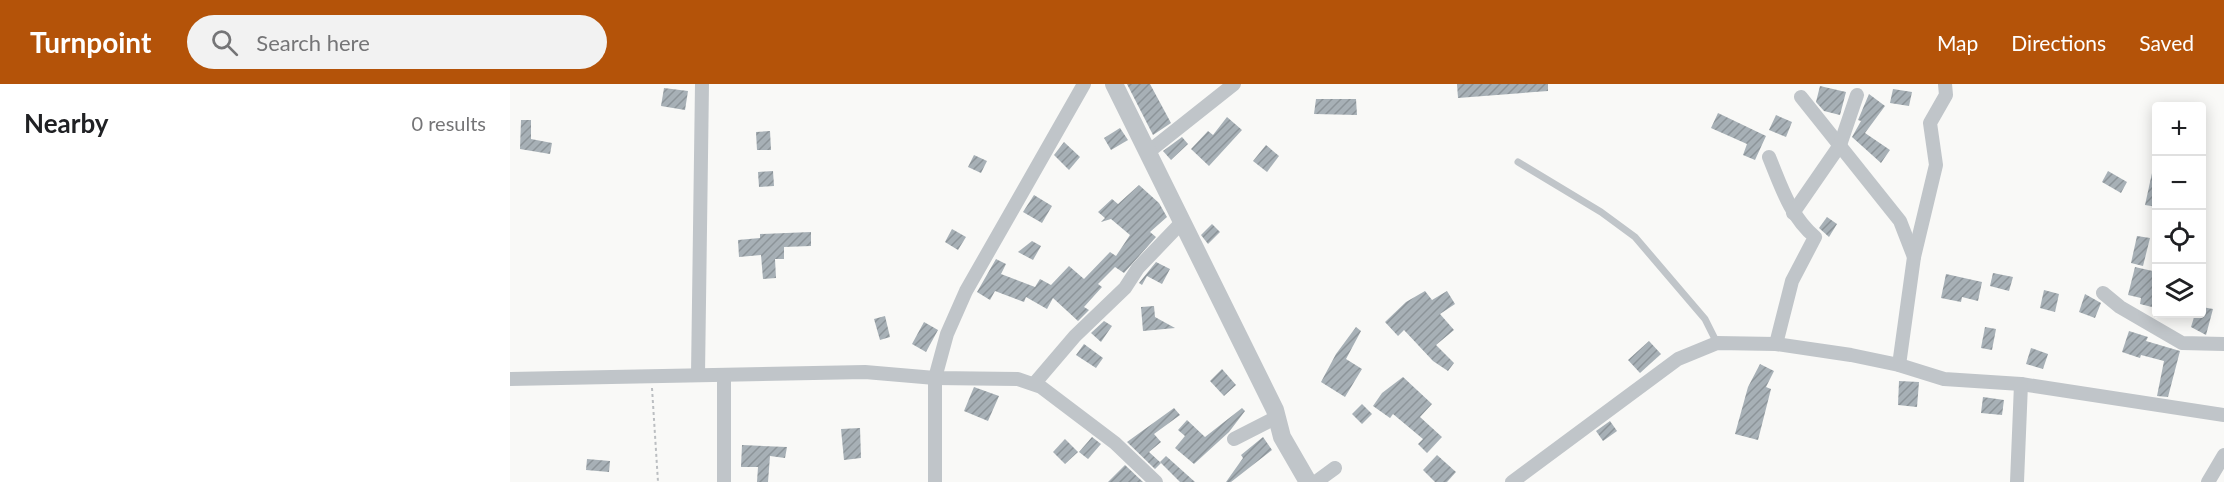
<!DOCTYPE html>
<html lang="en">
<head>
<meta charset="utf-8">
<style>
	:root { --surface:#fff; --page:#f2f2f2; --text:#202124; --muted:#757577; --line:#e0e0e0; --accent:#b45309 }
	body { margin:0; font-family:Lato,sans-serif; background:var(--page); color:var(--text) }
	.controls { position:absolute; right:18px; top:18px; display:grid; overflow:hidden; border-radius:6px; box-shadow:0 3px 15px #0003 }
	.controls button { width:54px; height:54px; display:grid; place-items:center; padding:0; border:0; border-bottom:2px solid var(--line); background:var(--surface); color:var(--text); font:30px sans-serif }
	.list { margin:0; padding:0; list-style:none }
	h2 { display:flex; justify-content:space-between; align-items:center; height:78px; margin:0; padding:0 24px; font-size:26px }
	h2 small { font-size:20px; font-weight:400; color:var(--muted) }
	.icon { flex:none; width:33px; height:33px; fill:none; stroke:currentColor; stroke-width:2; stroke-linecap:round; stroke-linejoin:round }
	.map { position:relative; flex:none; width:1714px; height:398px; overflow:hidden }
	header { display:flex; align-items:center; gap:36px; box-sizing:border-box; height:84px; padding:0 30px; background:var(--accent); color:#fff }
	header strong { font-size:28px }
	nav { display:flex; gap:33px; margin-inline-start:auto; font-size:21px }
	.search { width:420px; height:54px; background:var(--page); display:flex; align-items:center; gap:15px; box-sizing:border-box; padding:0 21px; border-radius:33px; color:var(--muted); font-size:22px }
	main { display:flex }
	aside { flex:1; background:var(--surface) }
	.map>svg:first-child { display:block }
	.building { fill:url(#building-hatch) }
	.lines { fill:none; stroke-linecap:round; stroke-linejoin:round }
	.path { stroke:#bbbec1; stroke-width:2; stroke-dasharray:3 3; stroke-linecap:butt }
	.service { stroke:#c0c5c9; stroke-width:7 }
	.minor { stroke:#c0c5c9; stroke-width:14 }
	.tertiary { stroke:#c0c5c9; stroke-width:18 }
</style>
</head>
<body>
<header>
<strong>Turnpoint</strong>
<div class="search"><svg class="icon" aria-label="search" viewBox="0 0 24 24"><circle cx="10" cy="10" r="6"/><path d="M15 15l6 6"/></svg>Search here</div>
<nav><a>Map</a><a>Directions</a><a>Saved</a></nav>
</header>
<main>
<aside>
<h2>Nearby<small>0 results</small></h2>
<ul class="list">
</ul>
</aside>
<div class="map">
<svg width="1714" height="398" viewBox="0 0 1714 398">
	<defs>
		<pattern id="building-hatch" width="6" height="6" patternUnits="userSpaceOnUse" patternTransform="scale(1.5)"><rect width="6" height="6" fill="#a7b0b6"/><path d="M-1 1l2-2M0 6l6-6M5 7l2-2" fill="none" stroke="#8c9499"/></pattern>
	</defs>
	<rect width="100%" height="100%" fill="#f9f9f7"/>
	<g class="building">
		<path d="M617,0h23l21,39 -18,12z"/>
		<path d="M947,0h91v7l-90,7z"/>
		<path d="M1310,2l26,6 -6,23 -16,-4 -8,-9z"/>
		<path d="M154,4l24,3 -3,19 -24,-4z"/>
		<path d="M1383,5l19,3 -3,14 -19,-3z"/>
		<path d="M1359,10l16,12 -20,27 25,17 -9,13 -29,-26 9,-16 -3,-1z"/>
		<path d="M806,15h40l1,16 -43,-1z"/>
		<path d="M1208,29l48,23 -11,24 -12,-5 4,-11 -36,-16z"/>
		<path d="M1266,31l16,7 -6,15 -17,-7z"/>
		<path d="M717,33l15,13 -33,36 -18,-17 17,-18 5,4z"/>
		<path d="M11,36h10v19l21,4 -2,11 -30,-5z"/>
		<path d="M610,44l8,12 -17,10 -7,-12z"/>
		<path d="M260,47l1,19h-14l-1,-18z"/>
		<path d="M672,53l6,7 -17,16 -8,-9z"/>
		<path d="M554,58l16,15 -11,13 -15,-15z"/>
		<path d="M756,61l13,11 -12,16 -14,-11z"/>
		<path d="M464,71l13,6 -6,12 -13,-6z"/>
		<path d="M263,87l1,15 -15,1 -1,-15z"/>
		<path d="M1598,87l19,11 -6,11 -19,-11z"/>
		<path d="M1642,89h5v34l-12,-2z"/>
		<path d="M629,101l20,18 8,14 -17,15 6,5 -32,36 -9,-6 -17,17 4,3 -18,20 5,3 -11,11 -25,-23 -6,11 -21,-12 -2,5 -29,-11 -5,9 -13,-8 19,-33 10,5 -5,10 34,13 5,-8 11,6 18,-19 15,13 26,-27 6,4 14,-21 -19,-16 -10,3 4,-4 -7,-6 14,-13 6,5z"/>
		<path d="M524,111l18,11 -10,17 -19,-11z"/>
		<path d="M1317,133l10,7 -8,13 -10,-9z"/>
		<path d="M702,140l8,8 -12,12 -7,-9z"/>
		<path d="M442,145l14,8 -8,13 -13,-8z"/>
		<path d="M301,148v14l-27,1v12h-9l1,19 -13,1 -2,-24 -22,2 -1,-17 22,-2v-4z"/>
		<path d="M1627,152l13,2 -7,28 -12,-3z"/>
		<path d="M522,157l9,5 -8,14 -15,-8z"/>
		<path d="M646,178l14,7 -8,15 -15,-8 -5,9 -3,-2z"/>
		<path d="M1625,183l22,5 -5,35 -12,-3 1,-6 -13,-3z"/>
		<path d="M1483,189l20,4 -4,14 -19,-5z"/>
		<path d="M1436,190l36,8 -4,19 -16,-4 -1,5 -20,-4z"/>
		<path d="M1534,206l15,4 -4,18 -15,-4z"/>
		<path d="M915,207l7,9 15,-9 8,13 -15,10 14,16 -18,15 18,18 -6,8 -15,-10 -29,-31 -6,6 -13,-14 21,-20z"/>
		<path d="M1575,210l16,9 -6,15 -16,-6z"/>
		<path d="M644,222l1,11 20,11 -32,3 -2,-24z"/>
		<path d="M1692,223l11,2 -7,26 -15,-8 4,-13h7z"/>
		<path d="M375,232l5,21 -10,3 -6,-21z"/>
		<path d="M594,237l8,5 -11,16 -10,-9z"/>
		<path d="M414,238l14,8 -12,22 -14,-8z"/>
		<path d="M846,243l5,4 -15,28 16,10 -17,28 -24,-15 15,-28z"/>
		<path d="M1475,243l11,2 -4,21 -11,-2z"/>
		<path d="M1619,247l19,6 -2,4 34,10 -12,46 -11,-1 7,-35 -23,-6 -1,3 -18,-6z"/>
		<path d="M1139,257l12,13 -21,19 -12,-13z"/>
		<path d="M574,260l19,14 -7,10 -20,-13z"/>
		<path d="M1521,264l17,6 -5,15 -17,-5z"/>
		<path d="M1250,280l14,7 -8,16 5,2 -13,51 -23,-6 13,-47z"/>
		<path d="M712,285l14,16 -12,11 -14,-15z"/>
		<path d="M893,293l29,27 -12,13 22,20 -15,16 -9,-9 5,-5 -30,-25 -3,4 -17,-12 9,-13z"/>
		<path d="M1389,297l20,1 -2,25 -19,-2z"/>
		<path d="M464,303l25,9 -11,25 -24,-10z"/>
		<path d="M1473,313l21,3 -2,15 -21,-2z"/>
		<path d="M852,320l10,10 -10,10 -10,-10z"/>
		<path d="M664,324l6,7 -26,19 7,8 -12,10 12,11 -6,6 -28,-27z"/>
		<path d="M732,324l3,3 -16,21 -35,32 -19,-16 10,-12 -7,-6 9,-10 18,17z"/>
		<path d="M1100,337l7,10 -14,10 -7,-10z"/>
		<path d="M350,344l1,30 -17,2 -3,-31z"/>
		<path d="M582,353l9,7 -13,15 -9,-7z"/>
		<path d="M753,353l9,13 -41,32h-5l17,-24 -2,-3z"/>
		<path d="M555,355l13,13 -13,12 -12,-12z"/>
		<path d="M232,361l45,2 -2,11 -15,-2 -2,26h-11l1,-15h-17z"/>
		<path d="M927,371l19,17 -9,10h-12l-12,-12z"/>
		<path d="M656,372l29,26h-15l-20,-20z"/>
		<path d="M77,375l23,2 -1,11 -23,-2z"/>
		<path d="M615,381l18,17h-35z"/>
	</g>
	<g class="lines">
		<path class="path" d="M142,304l6,94"/>
		<path class="service" d="M1008,78l83,50 34,25 70,82 12,24"/>
		<g class="minor">
			<path d="M1291,13l99,124 14,36"/>
			<path d="M637,69l87,-69"/>
			<path d="M1259,73c12,29 21,59 46,80l-23,44 -16,63"/>
			<path d="M1283,129l47,-68 17,-50"/>
			<path d="M1593,209l17,14 62,36 42,1"/>
			<path d="M1389,281l15,-108 22,-92 -6,-42 16,-28 -1,-11"/>
			<path d="M188,291l4,-291"/>
			<path d="M0,295l355,-7 70,6 83,1 23,8 74,56 41,39"/>
			<path d="M524,300l41,-48 50,-48 13,-20 45,-47"/>
			<path d="M724,355l43,-22"/>
			<path d="M214,398v-107"/>
			<path d="M425,398v-104l12,-44 19,-43 118,-207"/>
			<path d="M806,398l19,-14"/>
			<path d="M1002,398l166,-123 39,-16 59,1 75,11 48,10 45,14 77,5 203,31"/>
			<path d="M1507,398l4,-98"/>
			<path d="M1698,398l16,-27"/>
		</g>
		<path class="tertiary" d="M604,0l161,326 7,27 26,45"/>
	</g>
</svg>
<div class="controls">
<button>+</button>
<button>−</button>
<button><svg class="icon" aria-label="locate" viewBox="0 0 24 24"><circle cx="12" cy="12" r="6"/><path d="M12 2v4M12 18v4M2 12h4M18 12h4"/></svg></button>
<button><svg class="icon" aria-label="layers" viewBox="0 0 24 24"><path d="M12 4l9 5-9 5-9-5zM3 14l9 5 9-5"/></svg></button>
</div>
</div>
</main>
</body>
</html>
